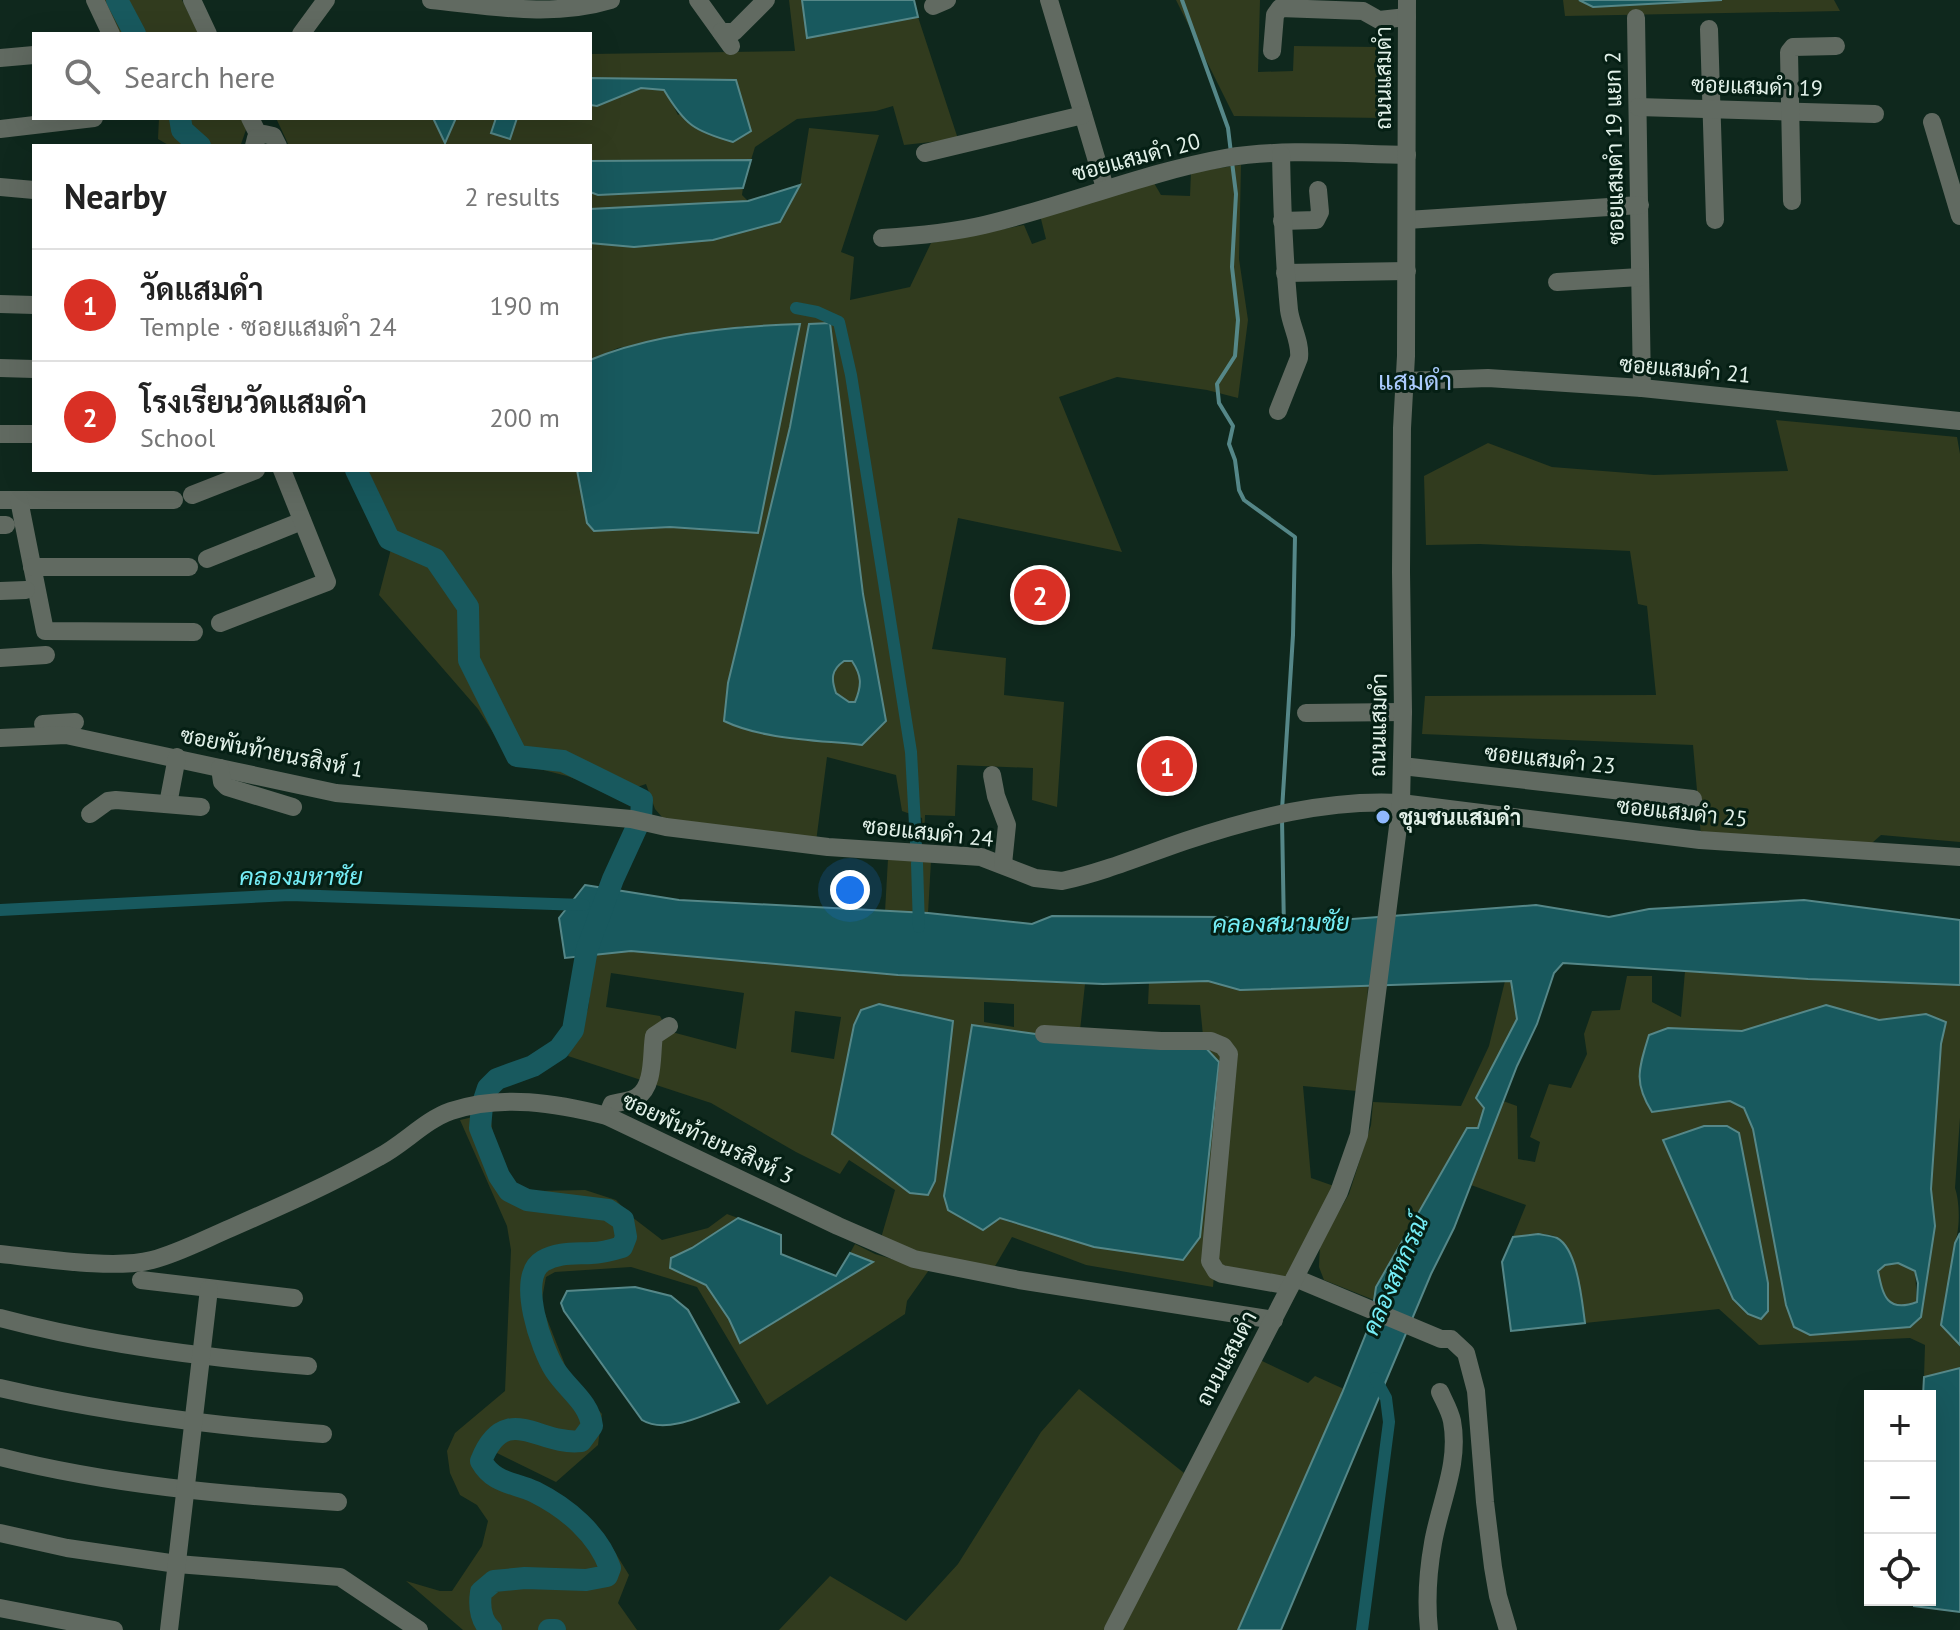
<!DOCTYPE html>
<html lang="en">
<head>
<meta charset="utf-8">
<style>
	:root { --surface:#fff; --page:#f6f6f6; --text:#222; --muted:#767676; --line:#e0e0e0; --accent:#d93025 }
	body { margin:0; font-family:"PT Sans",Sarabun,sans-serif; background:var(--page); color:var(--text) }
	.controls { position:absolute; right:24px; bottom:24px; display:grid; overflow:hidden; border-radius:0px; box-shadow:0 8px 32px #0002 }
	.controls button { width:72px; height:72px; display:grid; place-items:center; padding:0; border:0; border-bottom:2px solid var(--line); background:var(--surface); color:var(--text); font:40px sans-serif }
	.you { position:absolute; left:850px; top:890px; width:28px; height:28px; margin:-20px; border:6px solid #fff; border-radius:50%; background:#1a73e8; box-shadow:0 0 0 12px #1a73e833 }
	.badge { display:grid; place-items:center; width:52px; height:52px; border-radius:50%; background:var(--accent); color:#fff; font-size:26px; font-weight:700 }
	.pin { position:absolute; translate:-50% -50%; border:4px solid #fff; box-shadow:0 2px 8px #0006 }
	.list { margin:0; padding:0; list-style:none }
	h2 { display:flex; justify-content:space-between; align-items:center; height:104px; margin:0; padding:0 32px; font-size:34px }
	h2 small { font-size:26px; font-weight:400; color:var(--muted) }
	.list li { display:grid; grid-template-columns:52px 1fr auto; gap:24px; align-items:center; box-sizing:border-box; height:112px; padding:0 32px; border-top:2px solid var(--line) }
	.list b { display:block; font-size:30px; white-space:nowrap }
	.list p { margin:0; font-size:26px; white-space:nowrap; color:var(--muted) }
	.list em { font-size:26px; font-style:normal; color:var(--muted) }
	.icon { flex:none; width:44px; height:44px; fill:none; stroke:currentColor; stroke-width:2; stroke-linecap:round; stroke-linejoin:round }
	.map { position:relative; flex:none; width:1960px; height:1630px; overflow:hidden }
	.search { position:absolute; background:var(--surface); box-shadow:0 8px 32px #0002; left:32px; top:32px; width:560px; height:88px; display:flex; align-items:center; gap:20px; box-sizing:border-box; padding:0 28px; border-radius:0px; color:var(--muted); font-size:30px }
	.panel { position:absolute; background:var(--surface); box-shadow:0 8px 32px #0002; left:32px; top:144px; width:560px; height:328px; border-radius:0px }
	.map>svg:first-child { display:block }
	.green { fill:#313b1e; fill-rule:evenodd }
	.water { fill:#18595e; stroke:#558788; stroke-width:2; fill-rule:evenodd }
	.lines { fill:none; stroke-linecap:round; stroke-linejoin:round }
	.stream { stroke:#558788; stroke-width:4 }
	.canal { stroke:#18595e; stroke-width:12 }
	.river { stroke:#18595e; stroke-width:22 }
	.minor { stroke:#616a61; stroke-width:18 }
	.poi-dot { fill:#8fb8fd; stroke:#051f14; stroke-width:3 }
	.labels { text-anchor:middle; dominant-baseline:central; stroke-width:6; stroke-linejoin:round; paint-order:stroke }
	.street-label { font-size:22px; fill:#e2f1e9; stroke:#051f14 }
	.poi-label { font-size:22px; font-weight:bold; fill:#e2f1e9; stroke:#051f14; text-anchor:start }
	.water-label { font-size:24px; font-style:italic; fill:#75eef7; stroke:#051f14 }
	.quarter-label { font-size:26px; fill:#abcbfe; stroke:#051f14 }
</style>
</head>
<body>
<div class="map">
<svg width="1960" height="1630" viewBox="0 0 1960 1630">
	<rect width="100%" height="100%" fill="#0f281d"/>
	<g class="green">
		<path d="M95,0h87l17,34h-86z"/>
		<path d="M789,0h13l6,38 110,-21 40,122 -54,6 -11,-39 -17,5 -79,8 -42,28 -4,13 -161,1v-15h-301l-13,-28h157l12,24 11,-24h40l-4,15 17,6 8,-21h73v-13l7,1 44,-18 24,2 13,25 58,-35 -146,-2v-24l205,-3z"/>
		<path d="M1176,0h84l-2,72 35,-1 1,-25 83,1 7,71 -150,-2z"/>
		<path d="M1563,0h16l14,7 129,-7h112l6,11 -275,5z"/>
		<path d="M159,118h83l5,9 -6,17 -8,2h-63l-12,-7z"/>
		<path d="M809,128l70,7 -38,117 13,5 -4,43 60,-13 21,-44 93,-18 8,19 14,-5 -6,-24 114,-32 7,12 29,1 1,-24 50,-7 -2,94 9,61 -10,78 -31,-8 -90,-13 -58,20 63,155 -164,-34 -26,131 74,9 -2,37 60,7 -7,105 -25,-7 1,-32 -76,-3 -2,51 -30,-1 -1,28 -2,-25 -20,-7 -6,-36 -69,-18 -11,85 -148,-18 -13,-15 -9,-25 -30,10 -49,-18 -55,-14 -34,-53 -99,-114 12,-46 -25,-79h211l17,60 76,-3 38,1 36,-202 -126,22 -28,12v-117l44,4 79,-7 67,-18 20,-37zM809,324l21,9 33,261 23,127 -24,24 -73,-8 -52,-10z"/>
		<path d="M743,188l-1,7 6,6 -158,8v-17l8,3z"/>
		<path d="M1776,420l181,17 3,17v388l-79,-7 -9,8 -171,-7 -8,-91 -271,-11 3,-38 231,-1 -9,-89 -9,-2 -8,-53 -150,-7 -54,1 -2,-69 64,-33 64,24 102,8 134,-4z"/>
		<path d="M844,661h8c10,15 9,24 4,41h-7l-13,-9c-5,-14 -5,-23 8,-32z"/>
		<path d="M888,859l43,2 -3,52 -43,-1z"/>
		<path d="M631,951l267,24 187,9 -6,56 -107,-14 -28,170 4,14 51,8 13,5 192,-177 -4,-41 -52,-1 1,-23h59l32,9 128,-5 -3,60 -8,46 -54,-5 8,92 23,8 -47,93 -72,-14 -2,22 -127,-22 -74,-28 -18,31c-40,-5 -76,-15 -113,-30l14,-48 -46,-30 -9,14 -44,-22 -85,-49 -143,-47 20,-47 7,-54zM611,973l133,20 -8,56 -68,-18 -8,-15 -54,-9zM984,1002l30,2v23l-30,-5zM795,1011l46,6 -7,42 -43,-7zM953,1021l-18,160 -7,14 -96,-61z"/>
		<path d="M1685,971l275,14v133l-5,70c5,15 5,40 0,55l-14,82 19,20v23l-36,9 1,-32 -15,-7 -151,7 -40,-36 -134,14c-3,-21 -7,-73 -27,-85 -13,-7 -32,-3 -45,-1l13,-32 -55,-20 32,-84 14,5 1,53 17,3 5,-20 -10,-5 19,-53 22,4 16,-34 -3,-20 8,-23 28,-1 7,-34h25v26l29,15zM1826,1005l53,15 47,-6 20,8 -5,22 -10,145 4,37 -14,91 -127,10 -8,-22 -33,-176 -9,-21 -14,-7 -26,3 -36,-76 74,3zM1739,1133l29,150v28l-35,-12 -69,-159z"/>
		<path d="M1505,981h6l6,38 -39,109h-11l-91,159 -2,13 -50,-20 -5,-13 1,-23 29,-50 22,-69 2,-23 88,4 28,-60z"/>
		<path d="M490,1113l5,36 16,34 24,8 50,-1 31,10 16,17 30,23 46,-12 19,-14 11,4 -46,30 -21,10 -1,9 36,18 23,34 11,24 132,-80 -22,-10 5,-9 20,10 54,16 -22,31 -2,13 -138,91 -70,-118 -66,-20 -76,5 -9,5 -5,27 30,76 31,34 -4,31 -42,37 -61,-30 -11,26 65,26 4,-11 52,43 24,39 -11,28 19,27h-174l-57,-49 34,10h12l30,-45 6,-25 -11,-16 -17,-10 -10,-22 -3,-22 8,-18 50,-42 6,-141 -4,-24 -47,-106z"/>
		<path d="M1898,1263l17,8 2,31c-30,11 -34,-6 -39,-32l7,-5z"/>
		<path d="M1260,1360l48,23 7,-7 29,13 -106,241h-118z"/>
		<path d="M1079,1389l105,84 -80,157h-325l51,-54 76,45 52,-57 83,-132z"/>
	</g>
	<g class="water">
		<path d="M802,0h112l4,17 -111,21z"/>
		<path d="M1579,0h143l-129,7z"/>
		<path d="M590,78l146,2 15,51 -18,11c-39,-11 -48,-17 -69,-52l-23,-2 -44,18 -7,-1z"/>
		<path d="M433,118h23l-11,25z"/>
		<path d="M496,118h21l-7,21 -19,-6z"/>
		<path d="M751,160l-8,28 -145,7 -8,-3v-31z"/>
		<path d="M800,185l-20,37 -67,18 -79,7 -44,-4v-34l158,-8z"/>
		<path d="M830,323l33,271 23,127 -24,24c-44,-5 -98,-5 -138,-24l4,-38 62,-256 19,-103zM844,661h8c10,15 10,24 3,41h-6l-13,-9c-5,-14 -5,-23 8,-32z"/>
		<path d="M800,324l-42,209 -88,-6 -76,4 -7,-8 -10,-53h13v-110c61,-26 144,-34 210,-36z"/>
		<path d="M585,885l94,15 249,13 104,11 20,-8 174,1 34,9 276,-21 73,12 40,-8 155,-9 156,20v65l-152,-6 -245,-16 -9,10 -17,51 -20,42 -63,162 -23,46 -150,356h-43l104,-237 29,-72 5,-34 91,-159h11l6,-20 -8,-10 41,-79 -6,-38 -271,9 -32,-9 -105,3 -205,-9 -267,-24 -66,7 -6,-40z"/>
		<path d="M879,1004l74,17 -18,160 -7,14 -18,-2 -78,-59 22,-109 7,-15z"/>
		<path d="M1826,1005l53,15 47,-6 20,8 -5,22 -10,145 4,37 -14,91 -11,10 -100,8 -16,-8 -8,-22 -33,-176 -9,-21 -14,-7 -78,11c-19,-30 -13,-44 -3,-77l19,-7 74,3zM1898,1263l17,8 3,12 -1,19c-30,11 -34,-6 -39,-31l7,-6z"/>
		<path d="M972,1025l107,15 125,6 15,16 -19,175 -17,23 -89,-13 -94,-29 -17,12 -35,-20 -4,-14z"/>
		<path d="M1704,1126h23l12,7 29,150v28l-7,8 -13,-5 -15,-15 -70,-159z"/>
		<path d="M738,1218l43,17v19l55,22 14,-23 23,9 -133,81 -11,-24 -23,-34 -36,-17 1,-10 21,-10z"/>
		<path d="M1960,1233v112l-19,-20 14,-82z"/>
		<path d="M1538,1234c5,1 14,2 19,4 21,11 25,64 28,85l-74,8 -9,-69 11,-25z"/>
		<path d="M635,1287l36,9 17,14 51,92c-27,9 -71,34 -97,18l-78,-109 -3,-8 6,-12z"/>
		<path d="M1960,1368v244l-46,-6v-6h16v-204h-7l1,-19z"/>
	</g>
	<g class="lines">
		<g class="stream">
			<path d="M1182,0l46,128 3,25"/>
			<path d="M1232,162l4,32 -4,73 6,53 -3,36 -18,28 2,19 14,23 -4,18 6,16 4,30 5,10 51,37 -2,98 -11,175"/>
			<path d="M1282,819l2,111"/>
		</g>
		<g class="canal">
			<path d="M796,308l21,4 22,10 12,53 60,377 5,91"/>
			<path d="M917,863l2,64"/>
			<path d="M0,910l290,-15 294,10"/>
			<path d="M1362,1630l27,-208 -3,-24 -11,-20"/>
		</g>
		<g class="river">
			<path d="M117,0l18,34"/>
			<path d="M180,118l2,12 18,16"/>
			<path d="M356,470l33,69 46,20 33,48 1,53 48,96 46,5 79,39 -1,18 -28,61 -26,70 -14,81 -14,19 -26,17 -36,13 -9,9 -6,18 -2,22 19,48 10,15 18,9 81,10 15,10 3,17 -4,10c-10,3 -20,6 -30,6 -17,1 -34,-1 -49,8 -27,16 -1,89 12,109 13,20 34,32 37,56l-11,15c-42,5 -76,-41 -100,20 13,23 33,21 54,31 32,16 63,42 75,76l-3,8 -21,4 -61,-2 -31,3 -13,11c-2,14 -1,28 10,38"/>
			<path d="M549,1630h6"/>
		</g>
		<g class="minor">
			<path d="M95,0l16,34"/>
			<path d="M192,0l16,34"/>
			<path d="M431,0c60,6 121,18 180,0"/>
			<path d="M698,0l33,46"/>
			<path d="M1049,0l56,188"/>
			<path d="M933,6l14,-6"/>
			<path d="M1636,18l6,370"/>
			<path d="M1709,29l6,191"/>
			<path d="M721,32h13l32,-32"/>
			<path d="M301,34l25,-34"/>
			<path d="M1272,51l3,-36 5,-7 83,3 16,9 28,-3"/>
			<path d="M0,58l34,-3"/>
			<path d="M1638,107l237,7"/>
			<path d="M250,118l9,18"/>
			<path d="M1932,122l28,94"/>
			<path d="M0,129l94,-11"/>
			<path d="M254,146l2,-8 8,-4 9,2 5,10"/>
			<path d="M925,153l158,-38"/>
			<path d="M0,187l34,3"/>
			<path d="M1792,201l-3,-149 4,-5 43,-1"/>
			<path d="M1407,220l233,-15"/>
			<path d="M1282,221l34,-1 4,-8 -2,-22"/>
			<path d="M882,238c34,-2 68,-5 102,-13 81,-19 159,-52 241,-67 59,-10 123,-4 182,-3"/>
			<path d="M1285,273l122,-2"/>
			<path d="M1557,282l83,-5"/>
			<path d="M0,304l34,1"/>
			<path d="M0,368l34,1"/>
			<path d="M1406,381l82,-3 154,10 318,33"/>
			<path d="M1278,411l21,-53c2,-16 -8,-32 -10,-48 -5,-52 -7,-103 -8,-156"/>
			<path d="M0,434h34"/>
			<path d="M192,495l64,-25"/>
			<path d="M0,500h174"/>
			<path d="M19,500l26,131 149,1"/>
			<path d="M0,525h6"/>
			<path d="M207,559l95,-38"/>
			<path d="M32,567h157"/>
			<path d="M0,591l26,-1"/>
			<path d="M220,623l107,-41 -45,-112"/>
			<path d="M0,658l46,-3"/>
			<path d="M1306,713l97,-1"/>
			<path d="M43,724l32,-2"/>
			<path d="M0,738l66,-3 270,58 295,26 35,8 162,20 153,10 54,21 27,3c42,-9 82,-26 123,-40 69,-23 142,-42 216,-38l299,37 260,17"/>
			<path d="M1402,766l291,33"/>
			<path d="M220,768l2,14 5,5 66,20"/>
			<path d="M992,775l4,21 11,29 -4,39"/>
			<path d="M168,804l9,-47"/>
			<path d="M90,814l18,-13 8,-1 85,7"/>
			<path d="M1044,1034l117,7h50l12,5 6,8 -19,207 6,10 6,3 68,12"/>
			<path d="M607,1116l5,-12c8,-2 19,-3 25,-7 18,-11 14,-44 17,-61l15,-10"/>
			<path d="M0,1254c41,4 114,16 152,6 27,-7 53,-21 79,-32 50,-22 100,-44 148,-71 25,-13 46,-37 72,-46 51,-17 105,-8 156,5l231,110 76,33 105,21 255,40"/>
			<path d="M1295,1278l146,61h10l15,14 10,38 9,111 8,65 5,29 10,34"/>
			<path d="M141,1280l153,18"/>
			<path d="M0,1318c101,27 204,40 308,48"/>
			<path d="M0,1388c107,25 213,38 323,46"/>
			<path d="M0,1457c111,28 225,38 338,45"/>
			<path d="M0,1533l67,15 110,16 163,13 79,53"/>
			<path d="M0,1608l114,22"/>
			<path d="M169,1630l40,-341"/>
			<path d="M1113,1630l226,-438 20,-57 42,-332 2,-91 -2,-140 1,-144 4,-72 1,-356"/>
			<path d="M1429,1630c-3,-28 -1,-59 4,-87 7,-41 27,-79 19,-122 -2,-10 -8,-20 -12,-29"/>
		</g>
	</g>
	<circle class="poi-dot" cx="1383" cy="817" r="8"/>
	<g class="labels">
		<g class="street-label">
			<text transform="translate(1383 78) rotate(-90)">ถนนแสมดำ</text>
			<text transform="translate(1757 86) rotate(2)">ซอยแสมดำ 19</text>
			<text transform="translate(1614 148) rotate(-91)">ซอยแสมดำ 19 แยก 2</text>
			<text transform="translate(1136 157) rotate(-15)">ซอยแสมดำ 20</text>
			<text transform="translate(1685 369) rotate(5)">ซอยแสมดำ 21</text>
			<text transform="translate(1378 725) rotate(-89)">ถนนแสมดำ</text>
			<text transform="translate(272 752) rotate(11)">ซอยพันท้ายนรสิงห์ 1</text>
			<text transform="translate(1550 759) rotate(6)">ซอยแสมดำ 23</text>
			<text transform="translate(1682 812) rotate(6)">ซอยแสมดำ 25</text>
			<text transform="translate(928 832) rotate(6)">ซอยแสมดำ 24</text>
			<text transform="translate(708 1138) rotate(25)">ซอยพันท้ายนรสิงห์ 3</text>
			<text transform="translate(1226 1358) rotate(-62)">ถนนแสมดำ</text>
		</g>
		<g class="poi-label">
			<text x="1399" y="817">ชุมชนแสมดำ</text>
		</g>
		<g class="water-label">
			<text x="301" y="876">คลองมหาชัย</text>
			<text transform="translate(1281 923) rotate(-1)">คลองสนามชัย</text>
			<text transform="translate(1395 1275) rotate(-66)">คลองสหกรณ์</text>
		</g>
		<g class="quarter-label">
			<text x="1415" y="380">แสมดำ</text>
		</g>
	</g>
</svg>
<div class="controls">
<button>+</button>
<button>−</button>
<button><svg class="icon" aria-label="locate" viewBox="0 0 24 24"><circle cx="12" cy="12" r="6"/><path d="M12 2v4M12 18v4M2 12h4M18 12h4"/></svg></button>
</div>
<div class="you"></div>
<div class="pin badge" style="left:1167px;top:766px">1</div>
<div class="pin badge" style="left:1040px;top:595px">2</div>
<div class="search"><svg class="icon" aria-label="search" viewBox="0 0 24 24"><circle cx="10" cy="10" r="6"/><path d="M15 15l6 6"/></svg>Search here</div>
<section class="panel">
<h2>Nearby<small>2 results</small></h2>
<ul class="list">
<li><span class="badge">1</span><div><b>วัดแสมดำ</b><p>Temple · ซอยแสมดำ 24</p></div><em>190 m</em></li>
<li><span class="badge">2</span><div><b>โรงเรียนวัดแสมดำ</b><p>School</p></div><em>200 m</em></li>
</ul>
</section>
</div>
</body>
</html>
